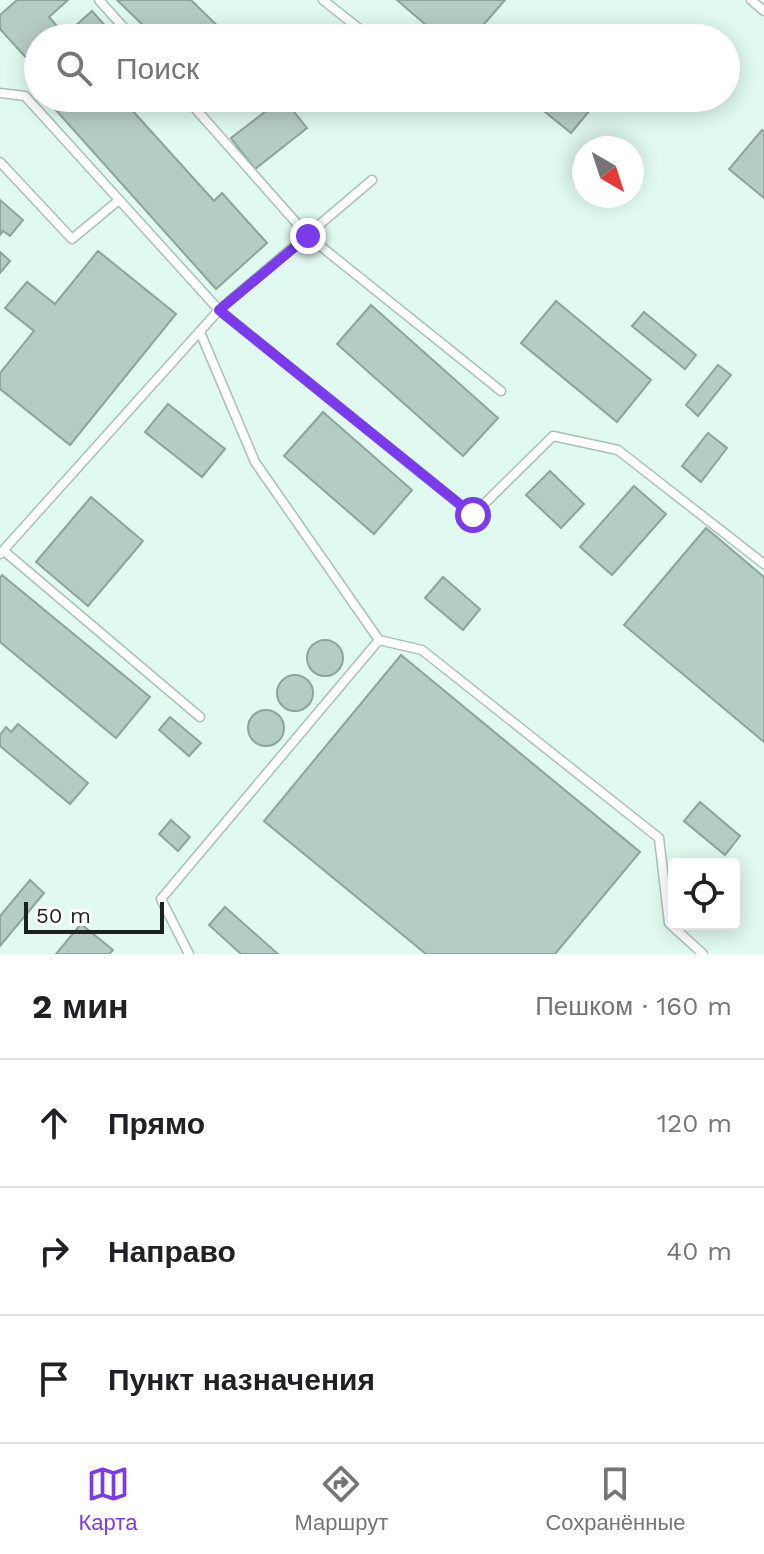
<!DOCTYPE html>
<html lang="ru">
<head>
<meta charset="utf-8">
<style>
	:root { --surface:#fff; --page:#f2f2f2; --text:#202124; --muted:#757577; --line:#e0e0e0; --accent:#7c3aed }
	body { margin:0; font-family:"Work Sans",sans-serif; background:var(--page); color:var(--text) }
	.controls { position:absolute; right:24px; bottom:24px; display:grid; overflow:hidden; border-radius:8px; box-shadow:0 4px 20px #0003 }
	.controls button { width:72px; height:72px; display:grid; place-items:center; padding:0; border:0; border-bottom:2px solid var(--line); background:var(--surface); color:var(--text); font:40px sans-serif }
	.compass { position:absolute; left:572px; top:136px; width:72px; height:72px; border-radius:50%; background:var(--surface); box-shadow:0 4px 20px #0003; rotate:141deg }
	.scale { position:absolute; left:24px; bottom:20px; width:140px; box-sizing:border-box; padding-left:8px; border:4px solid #19221e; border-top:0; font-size:22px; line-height:28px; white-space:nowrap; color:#19221e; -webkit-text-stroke:6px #fff; paint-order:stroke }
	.stop { position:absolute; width:24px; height:24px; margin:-18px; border:6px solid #7c3aed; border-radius:50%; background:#fff }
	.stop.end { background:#7c3aed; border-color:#fff; box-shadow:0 2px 8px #0008 }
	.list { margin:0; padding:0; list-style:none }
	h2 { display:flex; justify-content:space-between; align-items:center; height:104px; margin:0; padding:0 32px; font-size:34px }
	h2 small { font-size:26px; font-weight:400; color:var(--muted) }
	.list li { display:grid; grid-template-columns:52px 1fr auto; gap:24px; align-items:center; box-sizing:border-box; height:128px; padding:0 32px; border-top:2px solid var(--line) }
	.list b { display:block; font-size:30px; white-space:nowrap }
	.list em { font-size:26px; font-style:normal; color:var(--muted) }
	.icon { flex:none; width:44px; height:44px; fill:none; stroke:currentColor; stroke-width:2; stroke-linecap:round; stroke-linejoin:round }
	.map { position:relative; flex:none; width:764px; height:954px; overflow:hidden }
	.search { position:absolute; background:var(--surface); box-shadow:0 4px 20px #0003; left:24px; right:24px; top:24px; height:88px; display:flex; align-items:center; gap:20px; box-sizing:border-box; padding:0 28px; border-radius:44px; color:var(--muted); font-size:30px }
	.sheet { height:488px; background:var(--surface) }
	nav { display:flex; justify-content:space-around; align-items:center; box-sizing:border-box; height:112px; border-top:2px solid var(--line); background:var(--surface); font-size:22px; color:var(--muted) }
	nav a { display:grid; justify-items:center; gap:4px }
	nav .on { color:var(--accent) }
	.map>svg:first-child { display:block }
	.building { fill:#b4cdc2; stroke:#8ca499; stroke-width:2 }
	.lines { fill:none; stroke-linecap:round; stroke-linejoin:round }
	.lane-casing { stroke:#a8c1b6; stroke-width:11 }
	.lane { stroke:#fff; stroke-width:8 }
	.route { stroke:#7c3aed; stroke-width:10 }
</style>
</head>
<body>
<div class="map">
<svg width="764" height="954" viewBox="0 0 764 954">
	<rect width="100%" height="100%" fill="#e0faef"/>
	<g class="building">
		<path d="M17,0h51l-19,17 16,18 27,-24 24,27h-78v33l-38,-42v-14z"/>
		<path d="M117,0h74l39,38h-74z"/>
		<path d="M397,0h108l-33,38h-31z"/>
		<path d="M45,98h99l-13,11 83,92 8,-8 45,50 -51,46z"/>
		<path d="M283,98l24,30 -52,41 -24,-31z"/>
		<path d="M528,98h72l-29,35z"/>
		<path d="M762,130l2,2v66l-35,-29z"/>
		<path d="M0,200l23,20 -13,16 -7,-5 -3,4z"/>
		<path d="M98,251l78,63 -106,131 -70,-56v-16l34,-42 -29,-23 22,-26 28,22z"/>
		<path d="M0,252l10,9 -10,12z"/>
		<path d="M556,301l95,79 -34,42 -96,-79z"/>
		<path d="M371,305l127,113 -35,38 -126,-112z"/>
		<path d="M644,312l52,43 -11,14 -53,-43z"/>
		<path d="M718,365l13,10 -33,41 -12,-11z"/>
		<path d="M168,404l57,45 -23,28 -57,-45z"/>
		<path d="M323,412l89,78 -38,44 -90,-78z"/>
		<path d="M708,433l19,15 -26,34 -19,-16z"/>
		<path d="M550,471l34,33 -23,24 -35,-33z"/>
		<path d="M634,486l32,28 -54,61 -32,-28z"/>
		<path d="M91,497l52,44 -55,65 -52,-44z"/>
		<path d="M706,528l58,49v165l-140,-117z"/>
		<path d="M2,575l148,122 -34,41 -116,-96v-64z"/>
		<path d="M443,577l37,32 -17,21 -38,-32z"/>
		<circle cx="325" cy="658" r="18"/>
		<path d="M401,655l239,197 -85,102h-129l-162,-133z"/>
		<circle cx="295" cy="693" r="18"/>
		<circle cx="266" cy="728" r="18"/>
		<path d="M170,717l31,26 -12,13 -30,-26z"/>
		<path d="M18,724l70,59 -18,21 -70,-58v-11l6,-8 5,5z"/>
		<path d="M700,802l40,34 -15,19 -41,-34z"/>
		<path d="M171,820l19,17 -12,14 -19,-17z"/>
		<path d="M30,880l14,13 -44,53v-30z"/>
		<path d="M225,907l53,47h-37l-32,-29z"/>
		<path d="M81,924l32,26 -4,4h-53z"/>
	</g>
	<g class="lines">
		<defs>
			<g id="lane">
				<path d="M99,0l34,38"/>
				<path d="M323,0l48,38"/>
				<path d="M751,0l13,11"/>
				<path d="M0,93l25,3 194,214 254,205 80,-79 65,14 146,114"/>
				<path d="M186,98l122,138 193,155"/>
				<path d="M447,98l5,4"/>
				<path d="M0,162l72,77 47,-39"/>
				<path d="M4,551l196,166"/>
				<path d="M0,554l219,-244 153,-130"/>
				<path d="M379,640l43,10 237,188 10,85 34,31"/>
				<path d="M189,954l-28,-55 218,-259 -124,-178 -55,-130"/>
			</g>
		</defs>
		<use href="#lane" class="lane-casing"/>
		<use href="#lane" class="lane"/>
	</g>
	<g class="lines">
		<path class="route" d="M308,236l-89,74 254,205"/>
	</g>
</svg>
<div class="controls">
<button><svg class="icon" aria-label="locate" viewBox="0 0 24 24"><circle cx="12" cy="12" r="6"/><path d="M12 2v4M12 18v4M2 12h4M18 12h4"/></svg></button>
</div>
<svg class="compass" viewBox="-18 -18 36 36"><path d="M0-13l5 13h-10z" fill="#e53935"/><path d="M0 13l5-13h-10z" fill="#757577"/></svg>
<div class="scale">50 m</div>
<div class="stop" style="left:473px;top:515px"></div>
<div class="stop end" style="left:308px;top:236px"></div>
<div class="search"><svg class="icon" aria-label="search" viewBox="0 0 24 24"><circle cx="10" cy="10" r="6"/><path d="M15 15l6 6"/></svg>Поиск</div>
</div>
<section class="sheet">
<h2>2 мин<small>Пешком · 160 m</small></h2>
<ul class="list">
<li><svg class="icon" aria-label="ahead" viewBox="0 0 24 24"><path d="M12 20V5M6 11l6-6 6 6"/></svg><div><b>Прямо</b></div><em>120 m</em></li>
<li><svg class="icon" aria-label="right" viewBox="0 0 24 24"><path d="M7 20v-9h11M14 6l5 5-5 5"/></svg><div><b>Направо</b></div><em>40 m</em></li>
<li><svg class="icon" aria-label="arrive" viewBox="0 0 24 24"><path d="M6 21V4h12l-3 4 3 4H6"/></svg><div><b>Пункт назначения</b></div></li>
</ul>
</section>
<nav>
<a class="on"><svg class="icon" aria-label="map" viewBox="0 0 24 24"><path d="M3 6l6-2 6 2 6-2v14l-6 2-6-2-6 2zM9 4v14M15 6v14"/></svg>Карта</a>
<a><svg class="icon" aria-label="directions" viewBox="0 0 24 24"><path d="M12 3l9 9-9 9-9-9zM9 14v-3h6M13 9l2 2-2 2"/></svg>Маршрут</a>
<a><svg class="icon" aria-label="saved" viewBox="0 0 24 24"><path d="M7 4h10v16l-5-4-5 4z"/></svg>Сохранённые</a>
</nav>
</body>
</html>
